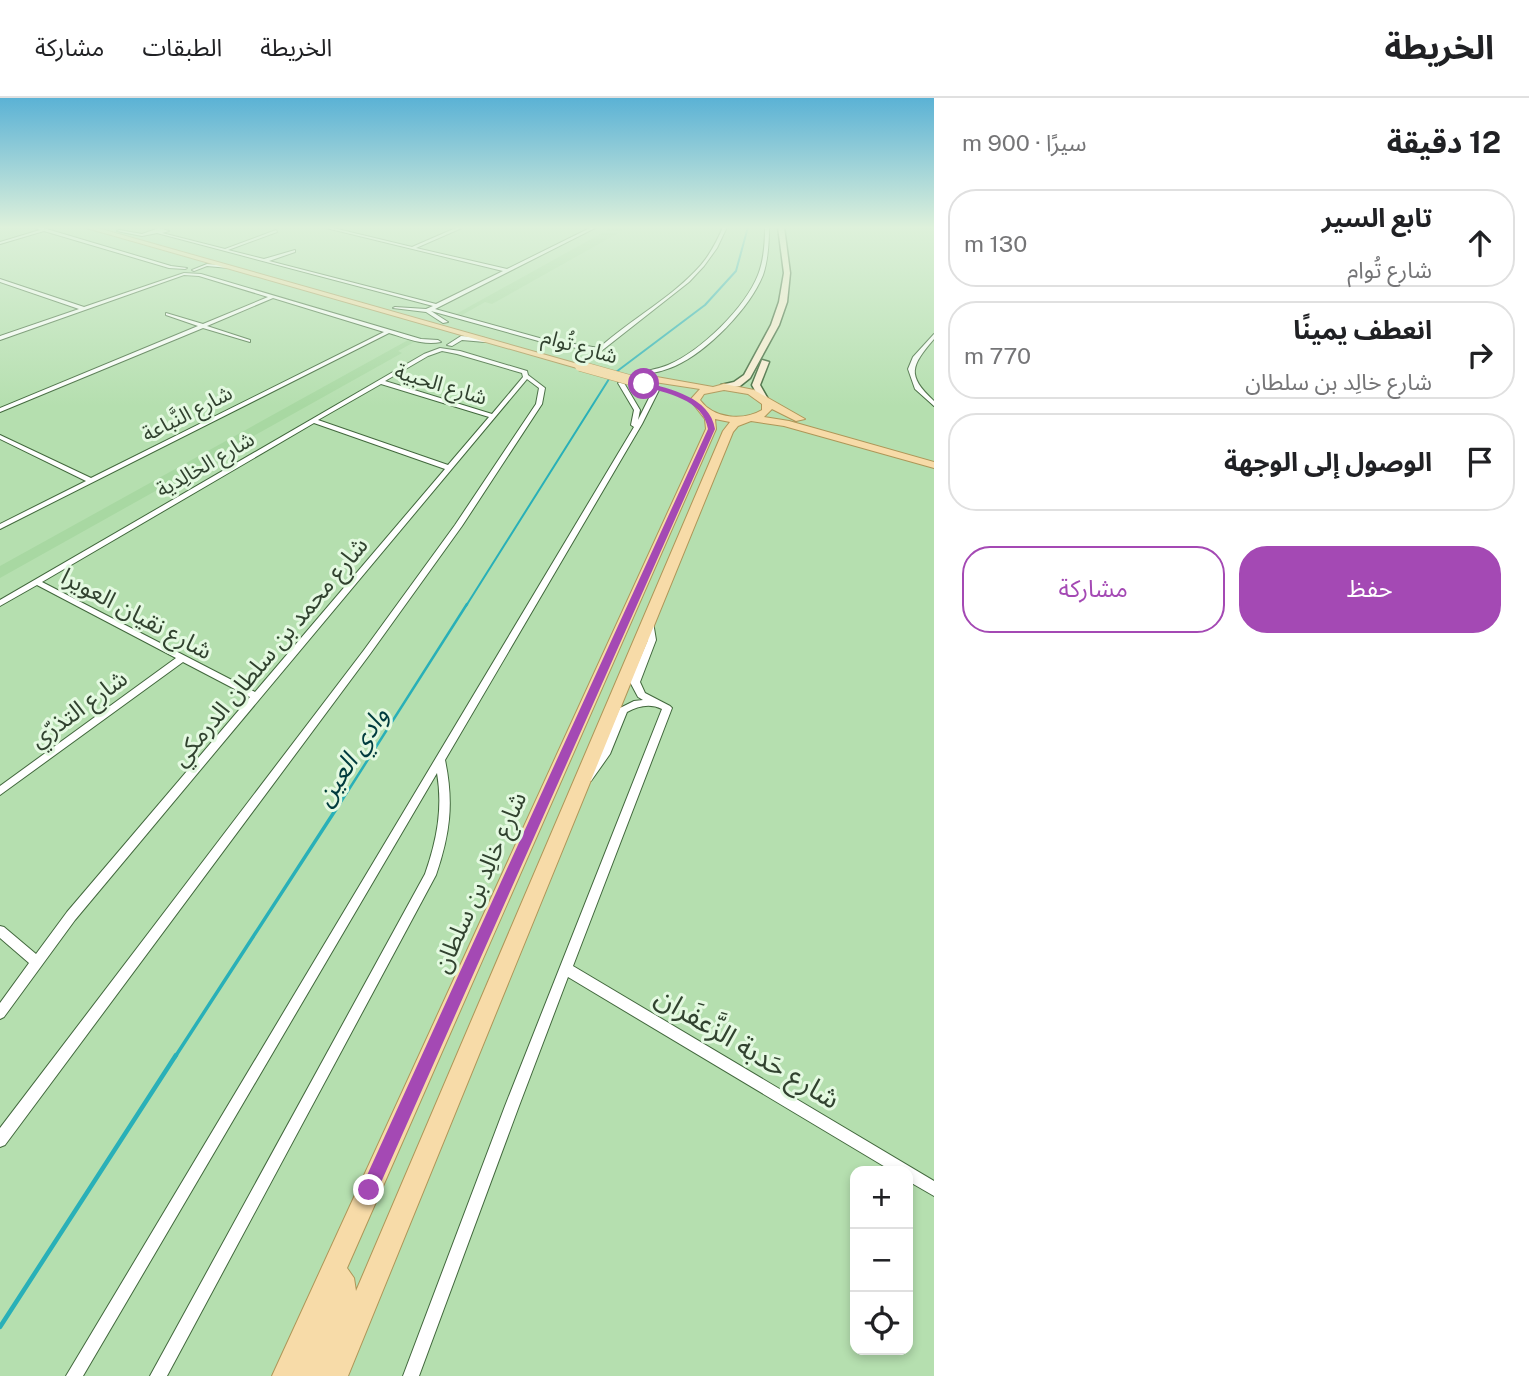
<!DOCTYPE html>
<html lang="ar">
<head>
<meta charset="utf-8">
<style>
	:root { --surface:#fff; --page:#f2f2f2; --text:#202124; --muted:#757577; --line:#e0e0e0; --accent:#a449b4 }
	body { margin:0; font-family:"Public Sans","Noto Sans Arabic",sans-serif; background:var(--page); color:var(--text); direction:rtl }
	.controls { position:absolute; right:21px; bottom:21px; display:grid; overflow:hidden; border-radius:14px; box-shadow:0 4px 10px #0003 }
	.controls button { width:63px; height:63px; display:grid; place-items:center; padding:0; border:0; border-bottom:2px solid var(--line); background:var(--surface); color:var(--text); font:35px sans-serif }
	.stop { position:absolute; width:21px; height:21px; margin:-16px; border:5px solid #a449b4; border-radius:50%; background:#fff }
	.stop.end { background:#a449b4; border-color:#fff; box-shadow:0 2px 7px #0008 }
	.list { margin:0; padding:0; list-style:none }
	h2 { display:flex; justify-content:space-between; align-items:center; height:91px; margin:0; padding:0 28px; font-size:30px }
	h2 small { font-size:23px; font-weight:400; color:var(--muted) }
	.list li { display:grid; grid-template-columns:46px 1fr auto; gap:21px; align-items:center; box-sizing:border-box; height:98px; margin:0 14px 14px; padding:0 14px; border:2px solid var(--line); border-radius:28px }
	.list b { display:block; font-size:26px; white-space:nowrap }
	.list p { margin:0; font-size:23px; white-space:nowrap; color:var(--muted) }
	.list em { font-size:23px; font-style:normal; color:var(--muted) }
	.actions { display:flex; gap:14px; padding:21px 28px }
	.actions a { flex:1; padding:16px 0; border:2px solid var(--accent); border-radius:28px; text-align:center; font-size:24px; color:var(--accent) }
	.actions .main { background:var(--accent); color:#fff }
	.icon { flex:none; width:38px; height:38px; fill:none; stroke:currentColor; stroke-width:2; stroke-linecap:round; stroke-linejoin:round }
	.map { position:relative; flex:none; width:934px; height:1278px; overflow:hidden; direction:ltr }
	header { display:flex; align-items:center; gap:42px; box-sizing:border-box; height:98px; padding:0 35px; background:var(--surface); border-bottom:2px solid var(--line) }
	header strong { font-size:33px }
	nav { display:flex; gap:38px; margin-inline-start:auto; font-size:24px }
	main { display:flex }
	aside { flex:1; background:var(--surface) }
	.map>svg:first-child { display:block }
	.built { fill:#a8d8a2 }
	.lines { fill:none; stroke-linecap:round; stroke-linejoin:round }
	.stream-far3 { stroke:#29b0b8; stroke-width:2 }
	.stream-far2 { stroke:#29b0b8; stroke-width:2.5 }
	.stream-far1 { stroke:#29b0b8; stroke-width:3.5 }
	.stream { stroke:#29b0b8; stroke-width:4.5 }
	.street-casing { stroke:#42683d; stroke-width:2 }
	.secondary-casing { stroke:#42683d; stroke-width:3 }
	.primary-casing { stroke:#ae9658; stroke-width:2 }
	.street { fill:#fff; fill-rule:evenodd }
	.secondary { fill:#fbedd4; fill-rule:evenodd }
	.primary { fill:#f7dba8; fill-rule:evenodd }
	.primary-bridge-casing { stroke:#ae9658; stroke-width:11; stroke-linecap:butt }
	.primary-bridge { stroke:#f7dba8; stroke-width:10 }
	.route { fill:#a449b4 }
	.labels { text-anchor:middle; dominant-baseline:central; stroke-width:6; stroke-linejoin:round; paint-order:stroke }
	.far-street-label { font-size:21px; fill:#31422f; stroke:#e4f9e1 }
	.street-label { font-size:24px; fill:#31422f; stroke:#e4f9e1 }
	.water-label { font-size:26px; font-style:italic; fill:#003b3e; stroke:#e4f9e1 }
	.near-street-label { font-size:28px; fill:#31422f; stroke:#e4f9e1 }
</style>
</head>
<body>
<header>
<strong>الخريطة</strong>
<nav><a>الخريطة</a><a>الطبقات</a><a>مشاركة</a></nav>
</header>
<main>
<aside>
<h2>12 دقيقة<small>سيرًا · 900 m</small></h2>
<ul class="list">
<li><svg class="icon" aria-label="ahead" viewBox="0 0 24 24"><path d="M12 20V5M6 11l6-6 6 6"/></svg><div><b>تابع السير</b><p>شارع تُوام</p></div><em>130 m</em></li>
<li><svg class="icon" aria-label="right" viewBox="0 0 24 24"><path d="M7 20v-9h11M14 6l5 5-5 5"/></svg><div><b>انعطف يمينًا</b><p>شارع خالِد بن سلطان</p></div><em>770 m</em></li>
<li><svg class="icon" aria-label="arrive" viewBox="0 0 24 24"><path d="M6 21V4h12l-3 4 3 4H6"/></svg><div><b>الوصول إلى الوجهة</b></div></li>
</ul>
<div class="actions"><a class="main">حفظ</a><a>مشاركة</a></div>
</aside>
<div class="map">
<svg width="934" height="1278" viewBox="0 0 934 1278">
	<rect width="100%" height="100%" fill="#b5dfaf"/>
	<g class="built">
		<path d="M613,129h16l-137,77 -7,-2 -23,13 -6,-1z"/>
		<path d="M410,241l6,2 -18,10 4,2 -402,225v-12z"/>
	</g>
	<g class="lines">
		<g class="stream-far3">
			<path d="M616,274l89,-67 31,-34 12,-44"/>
			<path d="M466,508l143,-227"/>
		</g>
		<path class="stream-far2" d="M339,707l128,-201"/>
		<path class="stream-far1" d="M175,959l165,-254"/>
		<path class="stream" d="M0,1229l176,-272"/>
		<defs>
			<g id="street">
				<path d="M33,129h7l131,39 16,2 -2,1 -16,-1 -125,-37 -44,13v-2l40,-12z"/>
				<path d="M322,129h7l83,20 46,-20h6l-48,21 91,21 85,-42h5l-162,82 108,30 56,9c32,-29 73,-50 102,-83 10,-12 16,-24 22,-38h4l-10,21 -13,18 -15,16 -89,70 -58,-10 -111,-31 17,11 -5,1 -17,-11 -33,-4 2,-1 31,2 7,-3 -276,-73 -15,3 -25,-5 2,-1 23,4 17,-6 10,3 -7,2 63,16 51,-19 1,2 -49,18 36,9 31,-9v2l-26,9 167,43 67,-33z"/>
				<path d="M765,129h4c0,16 -1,33 -6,48 -13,33 -56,77 -88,91 -17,8 -35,7 -51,17l16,27 -2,10 16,-32 3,-2 3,2 -18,36 -197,336c9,43 5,74 -9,115l-269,501h-17l275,-502c12,-34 18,-66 12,-101l-354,603h-17l568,-949 -3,-2 3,-15 -16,-27c15,-12 33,-11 50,-18 33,-14 77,-57 90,-90 6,-15 7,-32 7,-48z"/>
				<path d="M207,166l22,2 2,1 -2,1 -22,-2 -13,5 -2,-1z"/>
				<path d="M184,175l17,1 220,65 17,1 3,2c-17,4 -36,-4 -52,-9l-389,196v-5l86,-43 -86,-42v-4l91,43 293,-146 -111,-34 -66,28 43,14v2l-47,-14 -203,84v-4l198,-82 -32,-11v-2l37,11 65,-27 -69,-21 -15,-1 -184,65v-4l79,-27 -79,-27v-3l84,28z"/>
				<path d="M934,236v5c-23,27 -28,36 0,62v5l-19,-17 -7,-20 5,-12z"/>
				<path d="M461,238l24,2 3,2 -3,2 -23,-2 -10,6 -5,-1z"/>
				<path d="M440,250l20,3 67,20 1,4 17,13 -3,16 -80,122 -92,128 -365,491 -5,2v-19l364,-478 91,-125 81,-121 3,-16 -12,-9 -452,541 -71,97 -4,2v-16l29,-40 -29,-25v-12l4,1 32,27 31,-42 183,-215 -67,-35 -183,133v-9l176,-128 -139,-73 -37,21v-6l424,-246zM442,253l15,3 65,19 1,4 -31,37 -107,-33 43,-25zM381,286l108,33 -41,48 -130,-45zM314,325l131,46 -190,223 -213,-110z"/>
				<path d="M649,521l4,3 3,18 -16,42 5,11 25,13 2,2 -99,258 361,215v15l-26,-15v-10h-16l-324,-194 -49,129 -100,270h-16l102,-270 157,-397c-12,-6 -24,-3 -35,3l-17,42 -19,27h-8l-1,-3 1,-3 18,-23 19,-44 14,-7 9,-1 -5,-3 -8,-15 18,-42 -3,-18z"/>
			</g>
			<g id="secondary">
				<path d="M778,129h6l6,46 -3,29 -8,23 -29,53 -10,8 -19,3v-4l13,-3 10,-7 27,-50 8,-23 5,-29z"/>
				<path d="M762,262l7,2 -9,23 8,14 -4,3 -3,-1 -9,-16z"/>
			</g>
			<g id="primary">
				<path d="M83,129h11l491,139 -8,2z"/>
				<path d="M651,278l62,11 11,-3 30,6 51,29 -9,2 -24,-12 -8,8 25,4 145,41v6l-150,-42 -33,-5 -13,5 -5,6 -385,944h-76l434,-947 -1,-10 -15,-19 10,-11 -52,-8v-4zM724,292l24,4 14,10v6c-19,11 -48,9 -62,-10l4,-6zM715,321l15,3 -7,9 -367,860 -2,-13 -7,-10 369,-839z"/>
			</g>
		</defs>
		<use href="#street" class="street-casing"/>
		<use href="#secondary" class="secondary-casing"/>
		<use href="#primary" class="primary-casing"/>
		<use href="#street" class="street"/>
		<use href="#secondary" class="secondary"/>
		<use href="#primary" class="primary"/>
		<defs>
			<path id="primary-bridge" d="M580,268l64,18"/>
		</defs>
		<use href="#primary-bridge" class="primary-bridge-casing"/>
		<use href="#primary-bridge" class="primary-bridge"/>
	</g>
	<linearGradient id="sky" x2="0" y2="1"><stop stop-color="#5bb2d5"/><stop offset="0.42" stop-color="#def1db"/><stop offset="1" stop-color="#def1db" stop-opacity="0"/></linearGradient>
	<rect width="934" height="308" fill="url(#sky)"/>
	<path class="route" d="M644,284c26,7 66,15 71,47l-340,767 -6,3 -6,-3 -3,-6 3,-6 345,-755c-5,-30 -42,-36 -66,-43z"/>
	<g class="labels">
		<g class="far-street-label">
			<text transform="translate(580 248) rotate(16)">شارع تُوام</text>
			<text transform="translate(441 286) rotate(17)">شارع الحبية</text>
			<text transform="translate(187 315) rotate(-27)">شارع النَّباعة</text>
			<text transform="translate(205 366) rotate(-30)">شارع الخالِدية</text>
		</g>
		<g class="street-label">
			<text transform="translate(137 515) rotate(28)">شارع نقيان العويرا</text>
			<text transform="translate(269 553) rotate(-50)">شارع محمد بن سلطان الدرمكي</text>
			<text transform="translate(78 610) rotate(-36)">شارع التذرّي</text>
			<text transform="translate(479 784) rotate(-66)">شارع خالِد بن سلطان</text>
		</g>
		<g class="water-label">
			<text transform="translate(351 658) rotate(-57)">وادي العين</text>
		</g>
		<g class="near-street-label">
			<text transform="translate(748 949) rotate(31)">شارع حَدبة الزَّعفَران</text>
		</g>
	</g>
</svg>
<div class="controls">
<button>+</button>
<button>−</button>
<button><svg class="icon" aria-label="locate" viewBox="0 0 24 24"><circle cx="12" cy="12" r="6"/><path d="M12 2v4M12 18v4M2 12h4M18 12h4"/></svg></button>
</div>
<div class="stop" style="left:644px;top:286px"></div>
<div class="stop end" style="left:369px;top:1092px"></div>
</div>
</main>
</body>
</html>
